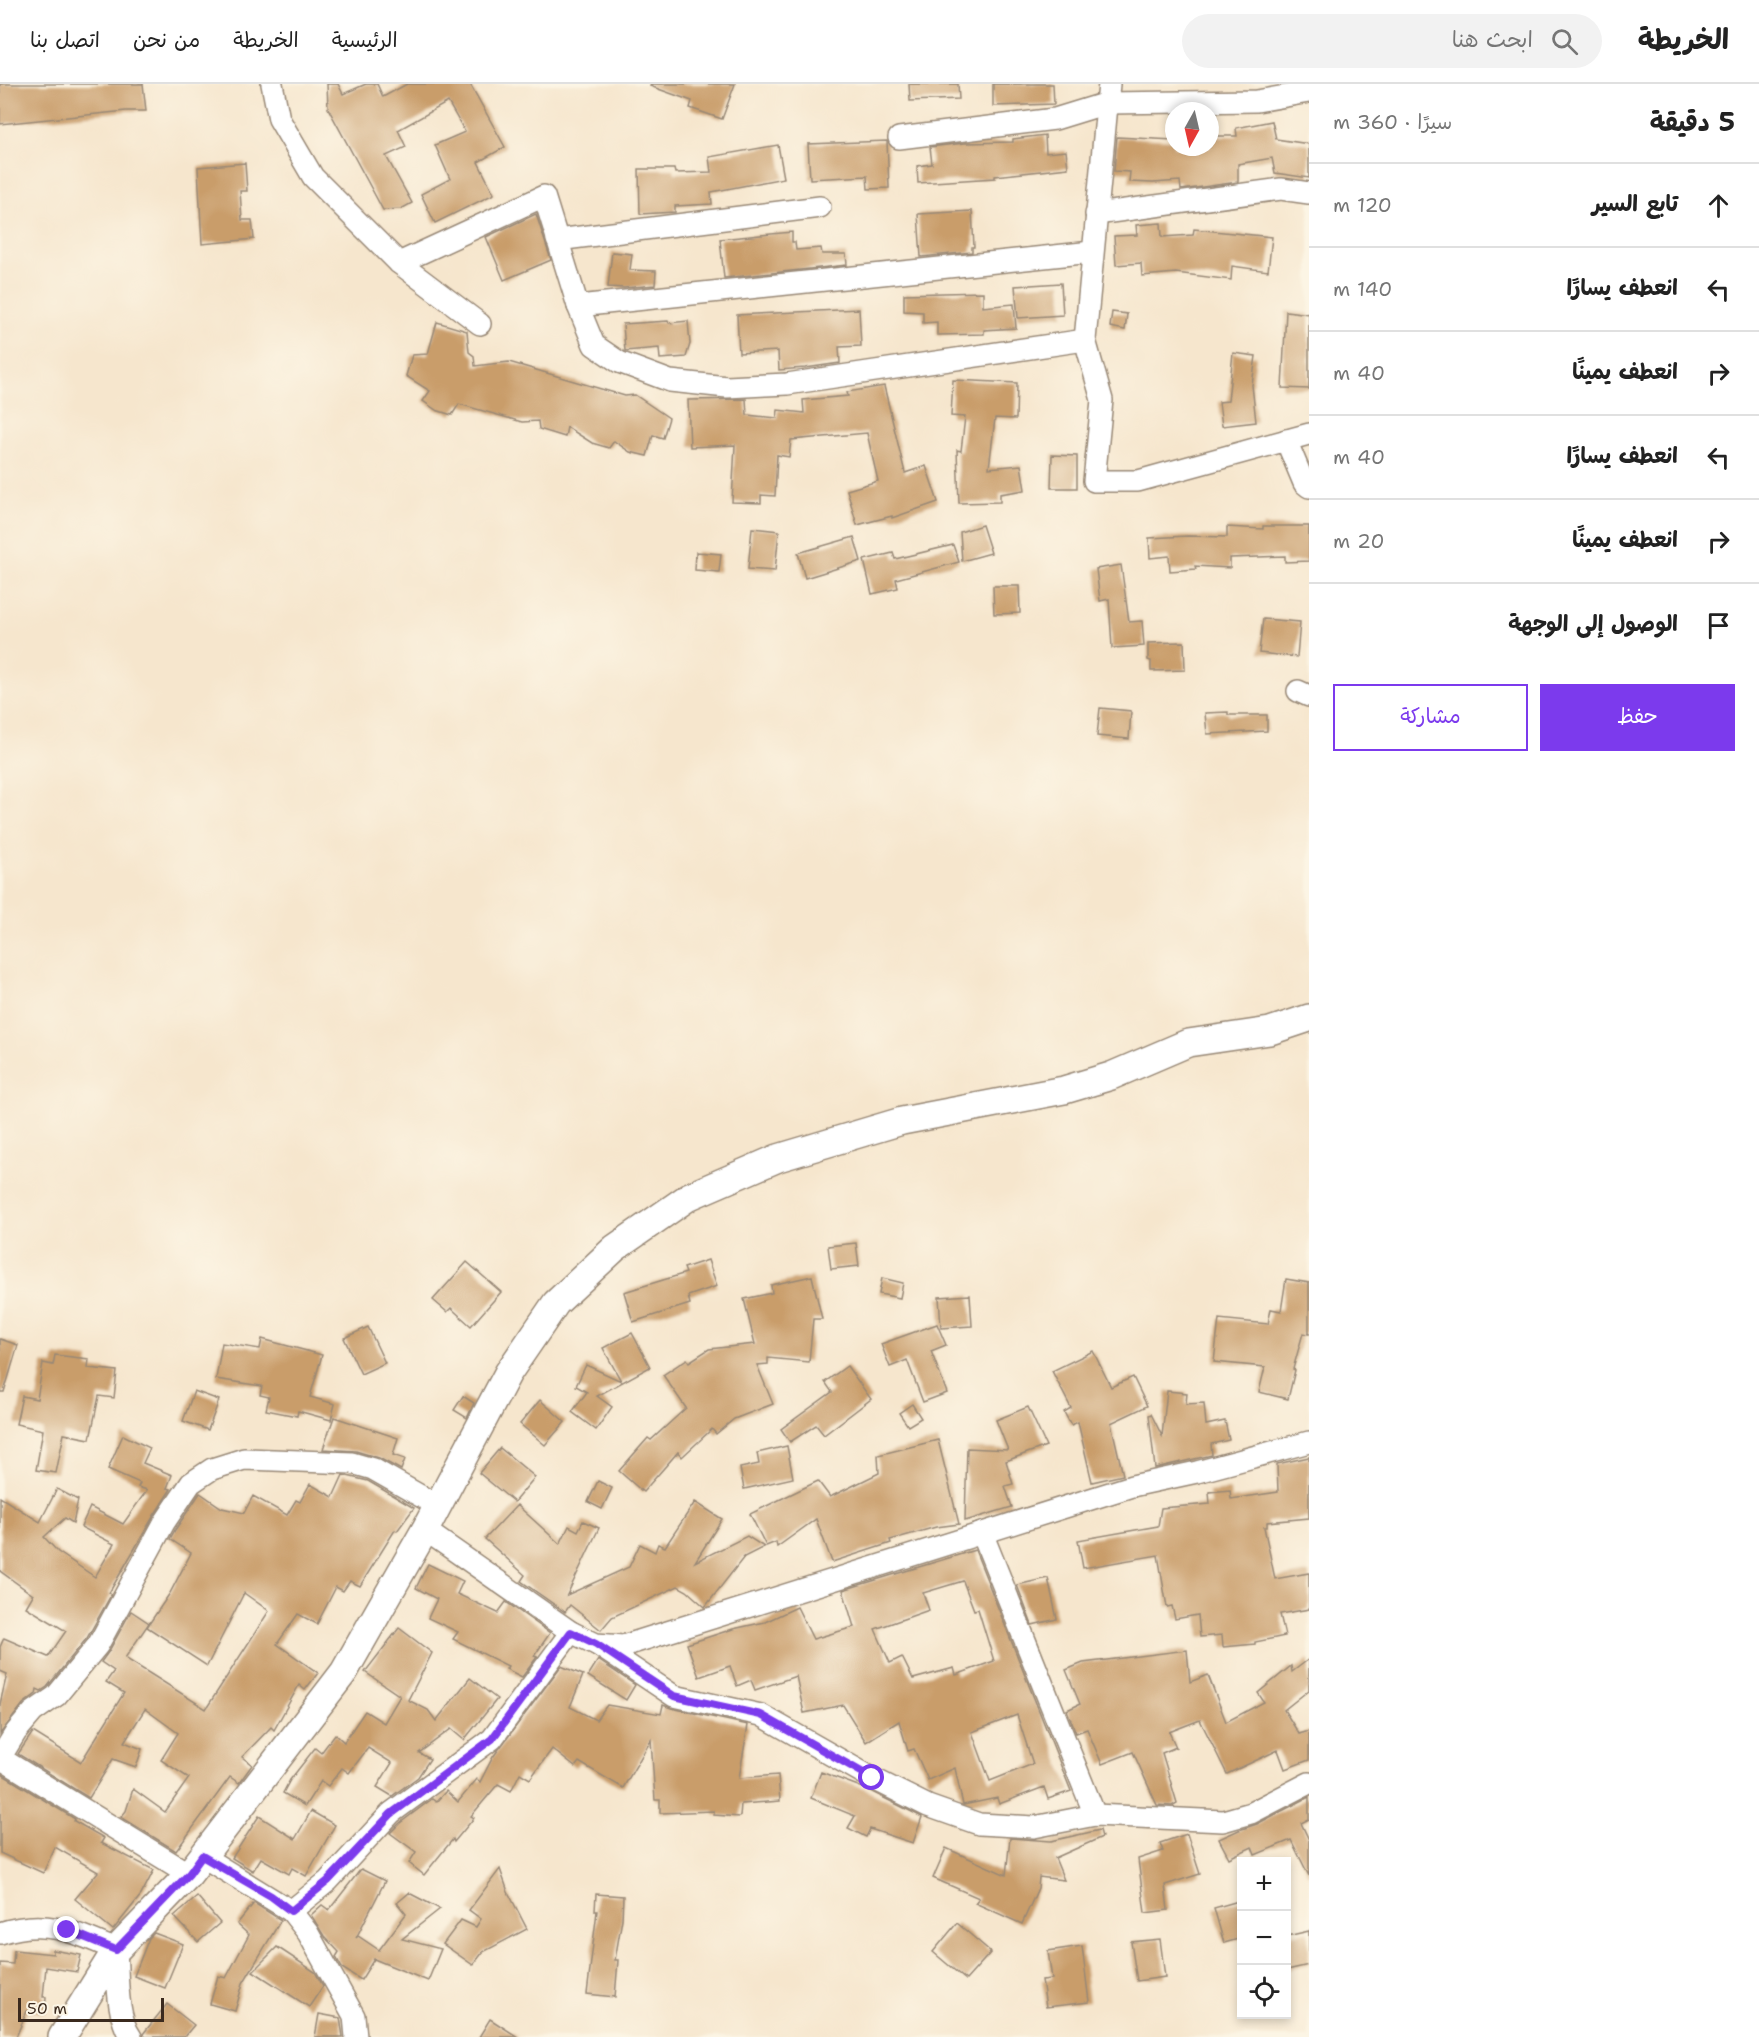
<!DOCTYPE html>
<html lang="ar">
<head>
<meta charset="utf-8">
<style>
	:root { --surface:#fff; --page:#f2f2f2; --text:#222; --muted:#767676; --line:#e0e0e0; --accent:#7c3aed }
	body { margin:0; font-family:"Shantell Sans","Playpen Sans Arabic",sans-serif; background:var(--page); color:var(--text); direction:rtl }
	.controls { position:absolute; right:18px; bottom:18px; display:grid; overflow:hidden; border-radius:0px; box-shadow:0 3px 9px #0003 }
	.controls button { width:54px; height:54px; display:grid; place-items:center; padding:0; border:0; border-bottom:2px solid var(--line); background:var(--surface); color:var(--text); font:30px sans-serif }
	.compass { position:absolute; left:1165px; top:18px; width:54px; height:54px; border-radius:50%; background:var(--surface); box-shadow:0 3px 9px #0003; rotate:188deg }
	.scale { position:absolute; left:18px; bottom:15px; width:146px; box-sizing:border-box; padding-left:6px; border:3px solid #3b2a1e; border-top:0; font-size:16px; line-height:21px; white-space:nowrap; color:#3b2a1e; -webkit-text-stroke:4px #fcf5e5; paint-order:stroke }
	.stop { position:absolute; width:18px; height:18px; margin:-14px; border:4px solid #7c3aed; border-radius:50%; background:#fff }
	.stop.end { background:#7c3aed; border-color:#fff; box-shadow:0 2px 6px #0008 }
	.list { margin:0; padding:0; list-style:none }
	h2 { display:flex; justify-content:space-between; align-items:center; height:78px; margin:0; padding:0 24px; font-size:26px }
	h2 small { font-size:20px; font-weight:400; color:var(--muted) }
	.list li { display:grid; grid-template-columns:39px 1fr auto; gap:18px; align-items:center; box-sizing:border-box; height:84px; padding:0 24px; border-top:2px solid var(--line) }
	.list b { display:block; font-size:22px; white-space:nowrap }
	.list em { font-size:20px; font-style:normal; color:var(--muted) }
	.actions { display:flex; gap:12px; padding:18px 24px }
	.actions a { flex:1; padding:14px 0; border:2px solid var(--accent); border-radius:0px; text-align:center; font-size:21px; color:var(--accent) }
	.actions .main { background:var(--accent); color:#fff }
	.icon { flex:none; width:33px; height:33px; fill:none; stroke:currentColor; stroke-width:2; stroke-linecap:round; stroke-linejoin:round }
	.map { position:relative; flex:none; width:1309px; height:1953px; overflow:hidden; direction:ltr }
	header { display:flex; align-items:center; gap:36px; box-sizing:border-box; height:84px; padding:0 30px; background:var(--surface); border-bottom:2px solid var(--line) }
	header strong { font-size:28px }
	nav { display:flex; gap:33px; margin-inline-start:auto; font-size:21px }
	.search { width:420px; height:54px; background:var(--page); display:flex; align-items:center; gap:15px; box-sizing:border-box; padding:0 21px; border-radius:33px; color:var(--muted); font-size:22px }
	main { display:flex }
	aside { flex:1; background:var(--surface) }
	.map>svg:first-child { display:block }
	.building { fill:#c99d6a; fill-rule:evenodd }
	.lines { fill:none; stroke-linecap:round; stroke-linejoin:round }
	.minor-casing { stroke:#988876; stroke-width:24 }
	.tertiary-casing { stroke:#988876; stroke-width:30 }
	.minor { stroke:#fff; stroke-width:21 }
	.tertiary { stroke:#fff; stroke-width:27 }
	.route { stroke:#7c3aed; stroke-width:8 }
</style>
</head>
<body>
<header>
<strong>الخريطة</strong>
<div class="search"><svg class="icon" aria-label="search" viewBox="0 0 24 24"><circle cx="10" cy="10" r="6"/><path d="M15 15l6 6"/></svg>ابحث هنا</div>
<nav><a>الرئيسية</a><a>الخريطة</a><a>من نحن</a><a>اتصل بنا</a></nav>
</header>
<main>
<aside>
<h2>5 دقيقة<small>سيرًا · 360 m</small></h2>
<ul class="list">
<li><svg class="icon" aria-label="ahead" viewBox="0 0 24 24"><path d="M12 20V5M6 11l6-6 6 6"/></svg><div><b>تابع السير</b></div><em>120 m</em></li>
<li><svg class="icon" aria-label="left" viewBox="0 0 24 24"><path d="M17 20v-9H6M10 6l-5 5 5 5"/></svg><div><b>انعطف يسارًا</b></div><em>140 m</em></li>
<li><svg class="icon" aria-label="right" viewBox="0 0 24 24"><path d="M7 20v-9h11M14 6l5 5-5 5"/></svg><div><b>انعطف يمينًا</b></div><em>40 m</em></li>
<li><svg class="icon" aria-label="left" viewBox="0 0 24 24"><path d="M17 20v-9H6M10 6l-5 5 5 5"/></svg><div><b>انعطف يسارًا</b></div><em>40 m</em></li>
<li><svg class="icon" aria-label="right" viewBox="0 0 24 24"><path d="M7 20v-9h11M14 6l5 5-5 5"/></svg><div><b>انعطف يمينًا</b></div><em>20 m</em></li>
<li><svg class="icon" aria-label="arrive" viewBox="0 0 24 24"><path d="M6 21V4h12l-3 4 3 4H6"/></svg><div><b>الوصول إلى الوجهة</b></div></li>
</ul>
<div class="actions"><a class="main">حفظ</a><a>مشاركة</a></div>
</aside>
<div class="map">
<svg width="1309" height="1953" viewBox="0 0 1309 1953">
	<rect width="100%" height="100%" fill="#fcf5e5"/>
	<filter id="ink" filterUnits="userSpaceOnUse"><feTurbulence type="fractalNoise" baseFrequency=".0167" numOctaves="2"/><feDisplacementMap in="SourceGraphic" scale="12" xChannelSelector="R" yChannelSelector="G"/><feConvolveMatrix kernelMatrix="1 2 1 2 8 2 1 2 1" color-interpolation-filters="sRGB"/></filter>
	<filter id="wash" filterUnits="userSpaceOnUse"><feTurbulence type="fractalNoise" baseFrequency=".008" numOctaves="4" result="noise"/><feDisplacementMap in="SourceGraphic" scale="24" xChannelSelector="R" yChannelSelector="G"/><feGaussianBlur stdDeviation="1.35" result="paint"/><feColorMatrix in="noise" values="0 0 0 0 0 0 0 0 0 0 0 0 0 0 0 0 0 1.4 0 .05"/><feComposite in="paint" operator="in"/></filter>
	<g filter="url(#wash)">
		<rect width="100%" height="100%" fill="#f6e6cd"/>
		<g id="blocks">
			<g class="building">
				<path d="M0,0h143l3,27h-20l-126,13z"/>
				<path d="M327,0h11l5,10 23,-10h11l6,13 24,-13h63l35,63 -27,15 16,32 -59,29 -14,-29 29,-15 -15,-34 30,-13 -17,-30 -50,28 8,17 -20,9 26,47 -11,6 -18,1 -55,-102z"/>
				<path d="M651,0h84l-13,35 -32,-11 2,-7 -42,-15z"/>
				<path d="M909,0h49l1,15 -49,2z"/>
				<path d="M993,0h60l1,20 -61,2z"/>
				<path d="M1272,37l4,18 33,5v34l-34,-5 -3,-15 -34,6v18l-57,8 -1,-9 -27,2 -24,-1 1,-10 -16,-1 3,-34 57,3v7h36v-11h27l-1,-8z"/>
				<path d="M1045,51l1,18 20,-2 2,17 -73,8v2l-77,5 -1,-17 15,-2 -2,-17 35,-4 48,-1v-3z"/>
				<path d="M887,57l2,47 -21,1 -1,-13 -57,3 -2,-35z"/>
				<path d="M778,61l6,33 -73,14 1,12 -37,2v6l-35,2 -1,-45h35l1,4 36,-1 -2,-15z"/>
				<path d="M245,79l2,28h-7l2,29h10l2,19 -52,5 -4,-77z"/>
				<path d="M972,127l2,36h-2v5l-51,5 -3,-43z"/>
				<path d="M536,130l15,46 -47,20 -18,-43z"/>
				<path d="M1161,139l1,14 31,-2 1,-6 78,8 -4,34 -36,-5 -1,14 -55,-7 -34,3 -1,-13 -25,2 -2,-29 23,-1 -1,-10z"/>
				<path d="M792,148v10h3l1,8 25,-2 1,6h24l1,11 -123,13 -4,-39z"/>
				<path d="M612,168l20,2 -2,16 26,1 -1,14 -31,3 -16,-1z"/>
				<path d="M1061,199l2,32 -45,3 -3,-32z"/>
				<path d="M983,208v15l31,-3 2,24 -32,2v4l-47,1v-13l-14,1v-11l-19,-1v-17z"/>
				<path d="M859,225l2,37 -22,1 1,16 -35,5 -26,2 -1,-19 -39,2 -2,-38z"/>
				<path d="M1286,227l23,3v75l-27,-1z"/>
				<path d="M1112,228l15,2 -2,16 -15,-3z"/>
				<path d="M668,237l1,2 19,-2 2,23 -4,13 -26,2 -1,-11 -34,3 -2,-27z"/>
				<path d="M437,238l30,9 2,21 5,4 1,10 34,-4 116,34 10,-1 34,23 -6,20 -10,-3 -6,21 -17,-4 -16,-11 -5,7 -17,-5 -25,-16 -2,10 -26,-8 -1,-8 -16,1 -63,-18 -7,11 -16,-5 -13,-9 7,-10 -24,-15 6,-21 16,-1z"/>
				<path d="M1233,269l23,3 -4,29 4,37 -34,4 -3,-24 9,-1z"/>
				<path d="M953,296l64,3 -1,36 -21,-1 -6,50 32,-3 4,25 -25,4v8l-41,1 -2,-53 4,1 4,-34 -14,-1z"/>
				<path d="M884,302l21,87 21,-7 12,36 -46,16v-2l-35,9 -10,-35 31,-9 -11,-48 -76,7 -2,17 -12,-2 -2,41 -14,-1v8l-29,-1 3,-57 -45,2 -2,-47 58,-1 1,16 30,3 1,-8 26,3 -1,-13 45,-4 -1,-4z"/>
				<path d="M1052,371l25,1v32h-26z"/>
				<path d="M982,441l9,28 -29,8 -2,-29z"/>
				<path d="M1263,442h46v35l-24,1v-6l-55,2v10l-35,-2 1,3 -26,2 -1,-15 -19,2 -1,-20 39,-2 39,1v-10l36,2z"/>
				<path d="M752,444l27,3 -4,40 -27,-2z"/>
				<path d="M854,453l7,24 -56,17 -7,-25z"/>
				<path d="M953,461l6,17 -63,17 2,9 -26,6 -8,-34 29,-7 2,6z"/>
				<path d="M696,468l25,2 -2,18 -24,-2z"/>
				<path d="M1121,481l8,57 13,-1 2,25 -32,2 -3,-49 -9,2 -4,-32z"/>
				<path d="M993,502h26l1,27 -26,1z"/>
				<path d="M1263,535l37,3 -3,35 -38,-4z"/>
				<path d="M1184,558l1,28 -34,1v-10l-3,-1v-17z"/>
				<path d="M1100,624l31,3 -2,28 -32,-3z"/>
				<path d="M1228,628v3h39v16l-60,3 -2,-21z"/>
				<path d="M856,1159l3,23 -28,3 -3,-23z"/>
				<path d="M708,1176l9,26 -29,10 2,8 -57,18 -9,-30 62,-19 -2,-5z"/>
				<path d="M467,1178l34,30 -30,34 -20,-18 -4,4 -14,-12z"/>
				<path d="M812,1192l10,43h-9l-4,43 -41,-4v6l-11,1 16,39 -39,15 -18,15 -4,-5 -30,28 -4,-5 -35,40 -24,-21 29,-33 3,2 35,-32 -23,-33 24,-16 2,3 20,-13 46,-5 -11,-45 28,-6 -1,-8z"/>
				<path d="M882,1194l21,5 -3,15 -21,-4z"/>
				<path d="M1286,1195l23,4v51l-6,-1 -10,36 2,1 -7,29 -29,-7 6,-25 -51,-5 5,-43 49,5 3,-15 10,2z"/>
				<path d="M970,1211l2,31 -31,2 -2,-31z"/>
				<path d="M937,1240l9,21 -15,6 16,42 -24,9 -16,-42 -17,7 -9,-23z"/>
				<path d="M368,1243l17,36 -24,11 -17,-36z"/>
				<path d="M632,1249l18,34 -53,29 15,11 -16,23 -24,-18 15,-20 -11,-6 10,-21 35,16 -18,-33z"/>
				<path d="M0,1255l18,6 -14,47h-4z"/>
				<path d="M262,1255l60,16 -12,42 25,7 -4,16 -33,-9 -1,5 -31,-6 3,-13 -9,-2 2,-9 -46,-7 6,-36 38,6z"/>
				<path d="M1093,1267l18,36 22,-10 14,29 -36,17 12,52 -31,7 -14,-60 -7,3 -7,-13 7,-4 -19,-37z"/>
				<path d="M55,1271l34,4 -1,9 29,3 -3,27 -15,-2 -9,43 -26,-5 -8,39 -20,-3 7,-40 -27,-6 6,-28 15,3 6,-36 10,2z"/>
				<path d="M847,1282l24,33 -47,36 -8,-10 -26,17 -9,-13 51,-37 -7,-10z"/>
				<path d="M194,1307l25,9 -11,30 -25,-9z"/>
				<path d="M1167,1307l20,2 -1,11 18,-1 2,22 19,-4 4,19 -18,4 1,11 -57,13 -6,-53 2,-1 11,22z"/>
				<path d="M463,1312l11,7 -7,15 -13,-8z"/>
				<path d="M540,1316l25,22 -20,23 -25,-21z"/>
				<path d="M912,1320l9,14 -13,8 -9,-13z"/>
				<path d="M1028,1323l18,39 -40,15 7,23 -8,2 7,21 -47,14 2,-73 41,2 -12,-30z"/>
				<path d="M334,1333l64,21 -5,17 12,4 -4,11 -22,-12 -23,-7 -33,-2z"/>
				<path d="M123,1351l27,13 -7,15 29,12 -5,13 4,1 -18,28 -44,76 2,2 -24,43 -40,49 -6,4 -4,-2 -1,5 -13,10 -23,30v-30l7,-30 -7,-3v-24l4,-9 44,19 18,-26 -40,-24 7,-12 -33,-24v-74l40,25 17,-33 21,11 -5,23 -8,-5 -21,19 14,15 37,25 19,-33 -33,-17 9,-20 33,17 24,-34 -9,-3 2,-4 -32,-14z"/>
				<path d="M938,1356l21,84 -23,3 -46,13 1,3 -59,19 -16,-43 -39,28 -1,-5 -10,4 -16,-32 68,-33 12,16 49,-24 -1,-18z"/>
				<path d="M787,1362l6,32 -49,11 -4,-21 19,-4 -2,-11z"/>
				<path d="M500,1364l35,29 -21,25 -35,-29z"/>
				<path d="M1309,1373v61l-42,4v5h-3l11,52 34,-6v36l-29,5 5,22 -30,6v2l-32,3 -1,-12 -22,2 -2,-22 -23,4 -3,-13 -5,1 -9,-52 -75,13 -5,-28 80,-14 3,-18 49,-4 -1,-12 21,-2 1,9 47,-7 -1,-28z"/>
				<path d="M343,1391l25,6 46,27 -17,23 -2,-1 -35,56 -10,-5 -7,10 -7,-4 -19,37 -19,-10 -21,30 41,29 -13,17 -6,-5 -25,45 -3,-3 -29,30 10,8 -13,18 -9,-6 -54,74 -55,-34 5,-6 7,-22 32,23 24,-34 -28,-18 17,-27 -33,-24 -21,33 18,7 -6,18 -23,-8 -24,39 -71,-44 15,-22 48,30 43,-69 -18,-11 8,-11 -13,-9 8,-11 22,-40 18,12 -24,35 81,51 63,-98 -25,-18 -37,73 -60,-39 23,-34 21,-40 -21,-14 5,-9 25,-37 22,15 22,5 9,-17 34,19 9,-15 4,2 10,-18 23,13z"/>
				<path d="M598,1397l14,7 -10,21 -14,-7z"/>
				<path d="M695,1418l27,17 -27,43 52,-26 17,11 -20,10 -39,50 -18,-16 -9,-5 -66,31 -11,13 -31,-25 -5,7 -44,-31 4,-6 -40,-36 32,-34 43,39 9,-18 9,5 5,-10 16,7 -32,67 62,-28 11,-23 15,8 3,-8 7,3z"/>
				<path d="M975,1466l96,241 -23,8 -4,-12 -45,17 -2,-6 -34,7 -8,-37 -27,12 -14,-31 -6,2 -9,-30 -33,21 -23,-37 -39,8 -8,-37 -41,14 -4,-10 -14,6 -7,-20 -31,11 -12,-33 46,-15 32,-7 32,-15 16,32 41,-12 -11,-37zM963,1497l11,29 4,-1 16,52 -38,14 -2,-7 -41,11 -11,-22 -12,6 -15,-34 54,-19 -6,-17zM1017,1631l16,49 -43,17 -18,-49z"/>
				<path d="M428,1480l35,17 -6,13 41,19 8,-11 44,31 -16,23 3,1 -15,20 -16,-8 2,-3 -55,-27 5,-7 -30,-14 9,-19 -21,-11z"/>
				<path d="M1048,1494l9,41 -25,6 -15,-40z"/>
				<path d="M399,1544l33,25 -24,47 20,10 8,11 34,-43 27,21 -33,41 -13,-11 -32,24 11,6 -12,18 -26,19 -15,-9 15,-24 -24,-15 -19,25 -7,-5 -14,18 -7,-5 -16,25 -22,-13 7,-13 25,-32 6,5 14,-19 9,8 21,-31 19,12 16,-27 -35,-24z"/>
				<path d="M1187,1566l3,32 18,-7 18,47 38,-20 -6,-9 33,-27 1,6 17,-13v31l-25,20 15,24 10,-3v29l-24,9 -7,-19 -51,24 -27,-54 -31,12 7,15 -14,6 15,50 -5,3 -15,-1 -24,-53 -31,12 -15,-35 -11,4 -9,-23 13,-6 -14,-34 17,-7z"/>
				<path d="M598,1576l37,25 -9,15 -38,-24z"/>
				<path d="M561,1582l22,9 -13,32 26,13 11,-15 54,9 2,-9 8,3 77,17 -9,53 39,-3 2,26 -39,3 -1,13 -26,-2v-4l-54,2v-13h-5l-4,-60 -28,48 -44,-26 -4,5 -23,-18 -22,30 -10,-6 -9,18 -13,-7 -27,32 3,2 -20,24 -1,-3 -29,36 -15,-12 7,-11 -26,-19 10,-10 32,-24 4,3 10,-11 12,11 19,-23 3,3 13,-25z"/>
				<path d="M821,1688l45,17 56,28 -9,26 -43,-14 -4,8 -18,-9 7,-12 -44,-18z"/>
				<path d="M0,1689l75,46 -1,2 30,17 -3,5 53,27 -13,25 -28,35 -38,-31 23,-27 -43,-25 -12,26 -43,-20z"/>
				<path d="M1309,1713v22l-8,4 8,17v36l-18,-36 -36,15 -3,-8 -23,11 -10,-19 20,-9 18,-6z"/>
				<path d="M311,1727l24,14 -29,51 -14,-8 -3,6 -28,-16 -8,13 -21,-13 27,-42 36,23z"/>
				<path d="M1100,1746l2,7 -47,21 9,22 -25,-3 -1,11 -16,36 -47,-21 4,-5 -46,-20 13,-30 60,27 4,-37 41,3z"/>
				<path d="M1187,1750l13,40 -35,11 3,25 -23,3 -7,-54 25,-8 -3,-8z"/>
				<path d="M361,1785l24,12 -29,57 2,-2 21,14 27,-36 -9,-11 12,-10 31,16 -38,30 39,10 -13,32 -54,-22 -13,21 -19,-12 -6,-11 3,-5 -15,-16 -13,-21 11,-10 7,5z"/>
				<path d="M500,1785l8,23 19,37 -44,23 -10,13 -30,-21 18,-24 15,7 5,-8 -12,-9z"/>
				<path d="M596,1810l27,2 -1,23 -7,41h3l-3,37 -28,-3 10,-83h-2z"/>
				<path d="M197,1812l23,27 -22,19 -24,-26z"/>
				<path d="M1242,1816v38l-18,5 -10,-35z"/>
				<path d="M254,1819l27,17 -38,63 -8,28 -25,-7 8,-28 8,2 23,-43 -12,-11z"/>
				<path d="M957,1839l34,29 -25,28 -33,-28z"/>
				<path d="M1309,1847v34l-22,5v-34z"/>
				<path d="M154,1849l29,11 -18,44 -31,-12 15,-38z"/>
				<path d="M1160,1855l5,38 -28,4 -6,-39z"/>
				<path d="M1082,1862l7,56 -43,5 -4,-27 10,-1 -4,-28z"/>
				<path d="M277,1863l38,25 8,14 -14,21 -56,-36z"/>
				<path d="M14,1866l39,4v-4l28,5 -4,17 -31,-5 -3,30h3l-1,16 -18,-2 -11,26h-16v-74l13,1z"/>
				<path d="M167,1920l27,21 -10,12h-40l-1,-3z"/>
				<path d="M319,1930l21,4 3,19h-28z"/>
				<path d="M490,1935l28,18h-39z"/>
			</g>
		</g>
	</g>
	<g filter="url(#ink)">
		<use href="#blocks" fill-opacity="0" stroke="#988876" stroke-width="1.5"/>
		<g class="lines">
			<defs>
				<g id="minor">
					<path d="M272,0l7,35 34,58 86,86 81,61"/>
					<path d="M1109,0l-24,256 17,60 -8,81h44l171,-47"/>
					<path d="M899,54l156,-19 52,-16 150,-2 52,-9"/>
					<path d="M1096,130l185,-25 28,4"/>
					<path d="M557,156l263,-33"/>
					<path d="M399,179l145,-67 34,110 16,39 25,17 51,19 57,6 60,-3 298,-44"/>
					<path d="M578,222l514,-54"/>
					<path d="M1286,356l18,43 5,4"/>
					<path d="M1298,607l11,5"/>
					<path d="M425,1446l146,102 25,12 27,2 509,-160 65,-14 112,-30"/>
					<path d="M982,1449l113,282"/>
					<path d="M598,1561l76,51 87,19 111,63 56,28 51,18 55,3 61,-12 128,6 28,-8 58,-30"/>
					<path d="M202,1772l89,55 17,22 46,83 2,21"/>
					<path d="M189,1790l-189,-116 16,-26 17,-20 23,-16 42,-51 66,-122 27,-40 21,-14 32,-10 108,4 21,6 65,37"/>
					<path d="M291,1827l37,-30 63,-68 101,-74 79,-107"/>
					<path d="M0,1849c46,-15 74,-1 116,17 2,25 0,67 15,87"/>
				</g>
				<path id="tertiary" d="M62,1953l54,-87 73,-76 155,-202 81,-142 83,-157 48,-70 59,-55 75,-52 88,-38 124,-37 162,-31 47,-14 77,-33 82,-12 39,-13"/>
			</defs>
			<use href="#minor" class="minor-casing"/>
			<use href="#tertiary" class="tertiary-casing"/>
			<use href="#minor" class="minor"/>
			<use href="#tertiary" class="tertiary"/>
		</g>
	</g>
	<g class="lines" filter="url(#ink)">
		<path class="route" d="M67,1846l49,20 73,-76 13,-18 69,40 20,15 37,-30 63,-67 101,-75 79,-107 25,12 78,52 87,19 111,63"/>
	</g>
</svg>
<div class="controls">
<button>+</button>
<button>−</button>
<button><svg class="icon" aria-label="locate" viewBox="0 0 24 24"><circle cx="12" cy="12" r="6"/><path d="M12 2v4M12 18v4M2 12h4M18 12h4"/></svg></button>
</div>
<svg class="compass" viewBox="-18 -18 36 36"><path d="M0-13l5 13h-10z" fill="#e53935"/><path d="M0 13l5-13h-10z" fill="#767676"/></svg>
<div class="scale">50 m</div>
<div class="stop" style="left:872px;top:1694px"></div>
<div class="stop end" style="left:67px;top:1846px"></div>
</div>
</main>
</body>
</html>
